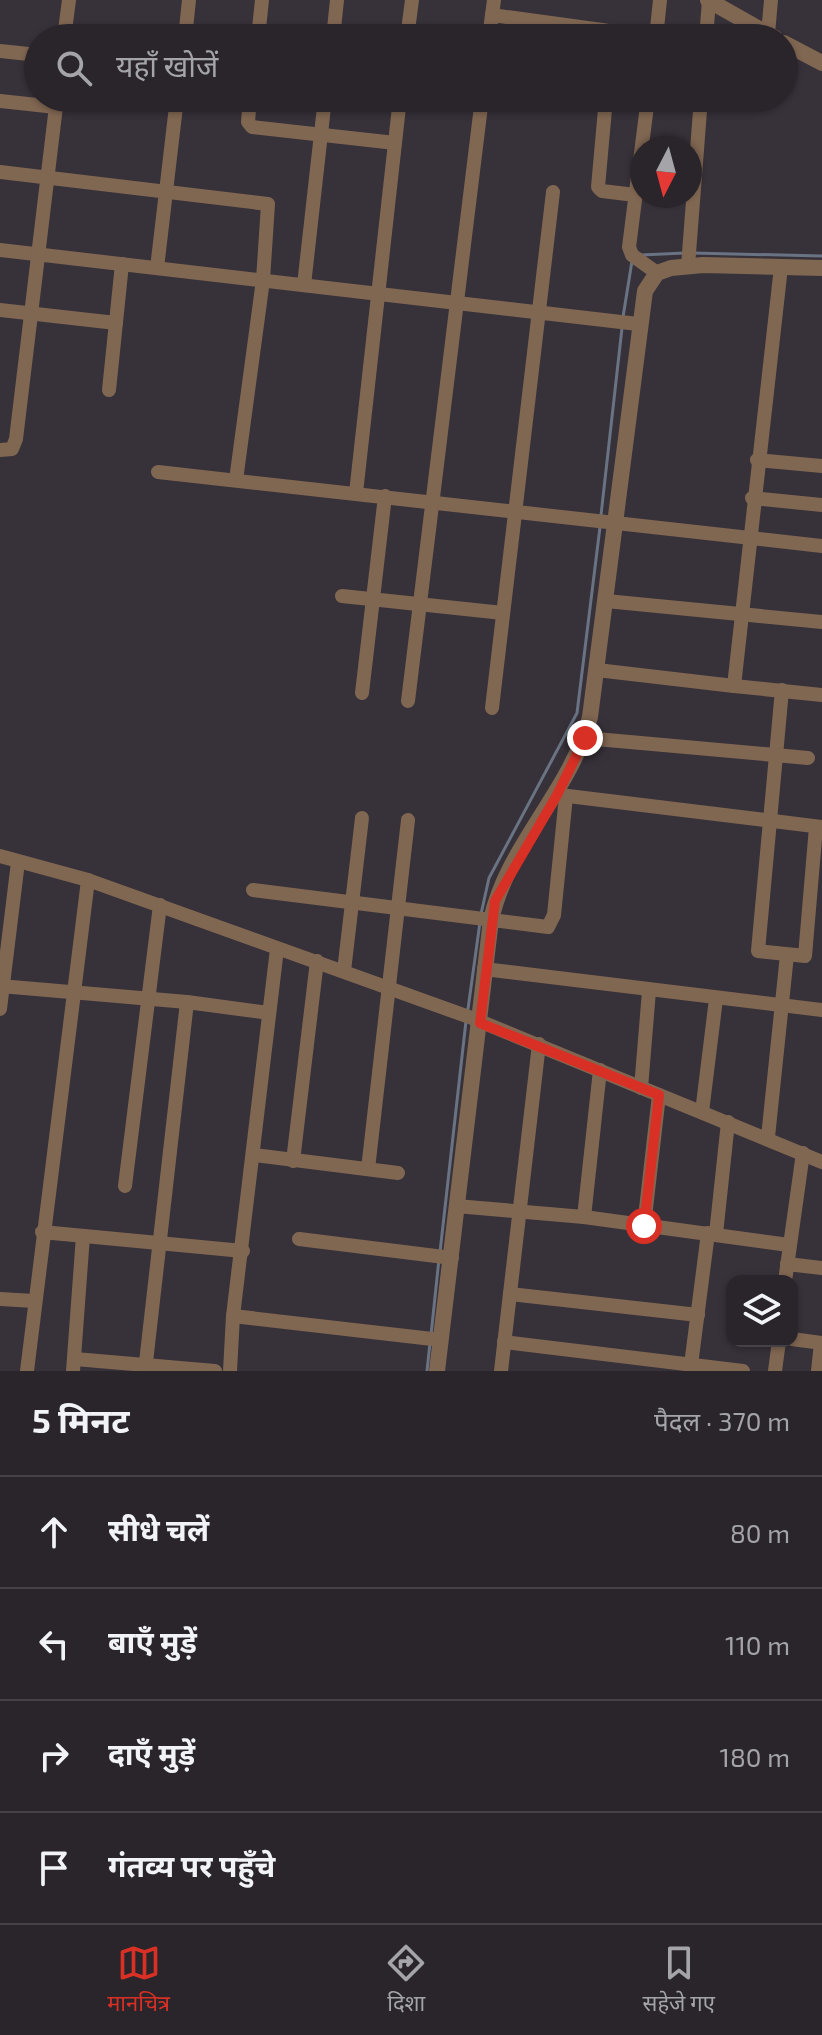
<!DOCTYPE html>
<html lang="hi">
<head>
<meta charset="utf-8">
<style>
	:root { --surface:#29252b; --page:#353137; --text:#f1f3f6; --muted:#a5a5a9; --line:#454247; --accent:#d93025 }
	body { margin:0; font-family:"Exo 2","Noto Sans Devanagari",sans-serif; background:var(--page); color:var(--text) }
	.controls { position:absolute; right:24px; bottom:24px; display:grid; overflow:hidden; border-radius:16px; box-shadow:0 2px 6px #0004 }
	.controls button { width:72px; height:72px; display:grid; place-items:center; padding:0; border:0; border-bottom:2px solid var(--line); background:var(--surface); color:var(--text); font:40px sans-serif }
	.compass { position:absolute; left:630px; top:136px; width:72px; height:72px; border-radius:50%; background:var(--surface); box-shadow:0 2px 6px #0004; rotate:186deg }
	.stop { position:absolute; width:24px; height:24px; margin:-18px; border:6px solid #d93025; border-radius:50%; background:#fff }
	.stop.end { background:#d93025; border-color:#fff; box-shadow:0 2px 8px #0008 }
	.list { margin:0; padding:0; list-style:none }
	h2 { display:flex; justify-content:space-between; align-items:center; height:104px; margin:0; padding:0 32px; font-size:34px }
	h2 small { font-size:26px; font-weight:400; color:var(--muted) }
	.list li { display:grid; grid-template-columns:52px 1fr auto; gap:24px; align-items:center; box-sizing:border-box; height:112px; padding:0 32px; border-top:2px solid var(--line) }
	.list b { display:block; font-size:30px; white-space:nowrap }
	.list em { font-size:26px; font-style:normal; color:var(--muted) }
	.icon { flex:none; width:44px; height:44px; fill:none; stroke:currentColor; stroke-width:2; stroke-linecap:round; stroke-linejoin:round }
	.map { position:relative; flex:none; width:822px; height:1371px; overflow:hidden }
	.search { position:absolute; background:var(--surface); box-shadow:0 2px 6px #0004; left:24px; right:24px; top:24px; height:88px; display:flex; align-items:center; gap:20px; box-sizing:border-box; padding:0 28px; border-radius:44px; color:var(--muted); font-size:30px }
	.sheet { height:552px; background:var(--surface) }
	nav { display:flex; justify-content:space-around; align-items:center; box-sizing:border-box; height:112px; border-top:2px solid var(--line); background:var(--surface); font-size:22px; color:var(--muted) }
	nav a { display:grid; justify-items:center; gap:4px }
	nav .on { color:var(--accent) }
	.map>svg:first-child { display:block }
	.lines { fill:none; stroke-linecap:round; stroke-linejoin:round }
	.stream { stroke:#697383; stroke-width:3 }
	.minor { stroke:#806752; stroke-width:14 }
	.tertiary { stroke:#806752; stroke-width:16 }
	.route { stroke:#d93025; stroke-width:10 }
</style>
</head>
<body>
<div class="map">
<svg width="822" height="1371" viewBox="0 0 822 1371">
	<rect width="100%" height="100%" fill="#373139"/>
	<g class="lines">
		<g class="stream">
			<path d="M692,253l130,3"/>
			<path d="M641,255l44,-2"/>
			<path d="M623,317l9,-56"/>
			<path d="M601,515l21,-187"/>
			<path d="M481,914l8,-36 88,-165 23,-186"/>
			<path d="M468,1009l12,-87"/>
			<path d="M440,1252l26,-231"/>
			<path d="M431,1335l8,-76"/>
			<path d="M427,1371l3,-28"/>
		</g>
		<g class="minor">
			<path d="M492,15l110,15 6,1 4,7"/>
			<path d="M768,34l3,-34"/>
			<path d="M64,38l5,-38"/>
			<path d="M185,38l4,-38"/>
			<path d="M258,38l4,-38"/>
			<path d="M333,38l4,-38"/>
			<path d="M407,38l5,-38"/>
			<path d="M489,38l5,-38"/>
			<path d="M656,38l4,-38"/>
			<path d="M706,38l3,-37"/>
			<path d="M0,51l38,4"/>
			<path d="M250,98l-2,24 4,5 143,16"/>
			<path d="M606,98l-8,89 4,4 33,4"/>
			<path d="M648,98l-19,149 3,8 25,18"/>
			<path d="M0,101l56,6"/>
			<path d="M0,172l268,32 -5,76 -27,200"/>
			<path d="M0,250l638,74"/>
			<path d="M688,266l13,-168"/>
			<path d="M157,268l20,-170"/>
			<path d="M304,285l21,-187"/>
			<path d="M0,310l116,13"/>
			<path d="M109,390l13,-126"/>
			<path d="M0,450l12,-1 4,-10 41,-341"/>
			<path d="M757,460l65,6"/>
			<path d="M158,472l664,74"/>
			<path d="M356,493l44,-395"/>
			<path d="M752,498l70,7"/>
			<path d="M342,596l161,17"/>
			<path d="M606,601l216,21"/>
			<path d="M597,670l137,16 47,-419"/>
			<path d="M734,686l88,9"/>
			<path d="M782,690l-24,261 47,5 11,-129"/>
			<path d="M362,693l23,-197"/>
			<path d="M408,701l74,-603"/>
			<path d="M492,708l61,-516"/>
			<path d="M585,738l223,20"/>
			<path d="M560,795l262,32"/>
			<path d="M0,856l88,24 384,138 350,144"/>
			<path d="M253,890l295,37 6,-12 12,-119"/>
			<path d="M484,969l338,41"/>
			<path d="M344,971l18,-153"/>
			<path d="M0,986l187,16 82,11"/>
			<path d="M0,1009l18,-147"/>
			<path d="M641,1088l8,-97"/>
			<path d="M702,1112l14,-113"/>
			<path d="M768,1137l19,-182"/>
			<path d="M254,1155l144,18"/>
			<path d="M293,1161l24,-200"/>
			<path d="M368,1169l40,-349"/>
			<path d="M125,1186l35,-281"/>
			<path d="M456,1206l128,11 205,28"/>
			<path d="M584,1217l16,-147"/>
			<path d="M644,1226l15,-131"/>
			<path d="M42,1232l201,19"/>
			<path d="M716,1234l12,-112"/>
			<path d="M299,1239l153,19"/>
			<path d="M787,1264l35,4"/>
			<path d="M785,1281l18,-128"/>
			<path d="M510,1294l188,21"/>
			<path d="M0,1299l34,2"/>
			<path d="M233,1316l208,24"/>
			<path d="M792,1339l30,4"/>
			<path d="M504,1342l239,29"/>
			<path d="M75,1359l140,12"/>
			<path d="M691,1365l17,-132"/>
			<path d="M27,1371l61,-491"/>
			<path d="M73,1371l10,-135"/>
			<path d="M145,1371l42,-369"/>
			<path d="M230,1371l3,-55 44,-367"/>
			<path d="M501,1371l38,-327"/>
			<path d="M775,1371l4,-30"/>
			<path d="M818,1371l3,-28"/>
		</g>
		<g class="tertiary">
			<path d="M708,0l67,38"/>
			<path d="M784,43l38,20"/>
			<path d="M437,1371l54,-451c16,-74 80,-129 99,-203l55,-426 12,-18 14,-5 32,-3 119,3"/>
		</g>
	</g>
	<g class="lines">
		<path class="route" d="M585,738l-28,57 -62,106 -15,122 179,72 -15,131"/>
	</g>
</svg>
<div class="controls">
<button><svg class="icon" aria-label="layers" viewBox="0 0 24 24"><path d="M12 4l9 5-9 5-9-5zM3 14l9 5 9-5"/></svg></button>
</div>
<svg class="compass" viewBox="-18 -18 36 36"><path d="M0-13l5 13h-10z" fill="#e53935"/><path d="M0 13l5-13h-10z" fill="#a5a5a9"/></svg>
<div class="stop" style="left:644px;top:1226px"></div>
<div class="stop end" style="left:585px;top:738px"></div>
<div class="search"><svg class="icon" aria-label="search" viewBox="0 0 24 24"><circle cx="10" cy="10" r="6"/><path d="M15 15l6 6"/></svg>यहाँ खोजें</div>
</div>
<section class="sheet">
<h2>5 मिनट<small>पैदल · 370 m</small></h2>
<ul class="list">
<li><svg class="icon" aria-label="ahead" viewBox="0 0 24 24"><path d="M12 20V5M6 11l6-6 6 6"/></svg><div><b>सीधे चलें</b></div><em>80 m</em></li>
<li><svg class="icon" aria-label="left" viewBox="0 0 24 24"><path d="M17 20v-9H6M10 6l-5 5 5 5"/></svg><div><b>बाएँ मुड़ें</b></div><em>110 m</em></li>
<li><svg class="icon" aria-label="right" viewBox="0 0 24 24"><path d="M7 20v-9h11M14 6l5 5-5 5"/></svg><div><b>दाएँ मुड़ें</b></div><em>180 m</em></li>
<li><svg class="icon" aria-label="arrive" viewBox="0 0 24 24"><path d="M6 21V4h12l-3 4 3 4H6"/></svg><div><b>गंतव्य पर पहुँचे</b></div></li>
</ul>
</section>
<nav>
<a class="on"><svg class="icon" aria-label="map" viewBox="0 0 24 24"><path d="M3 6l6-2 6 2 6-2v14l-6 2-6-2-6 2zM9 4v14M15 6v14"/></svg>मानचित्र</a>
<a><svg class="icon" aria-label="directions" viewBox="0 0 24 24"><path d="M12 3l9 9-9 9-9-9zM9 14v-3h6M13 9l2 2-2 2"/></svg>दिशा</a>
<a><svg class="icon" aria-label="saved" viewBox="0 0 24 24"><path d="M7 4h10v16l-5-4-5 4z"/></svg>सहेजे गए</a>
</nav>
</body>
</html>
